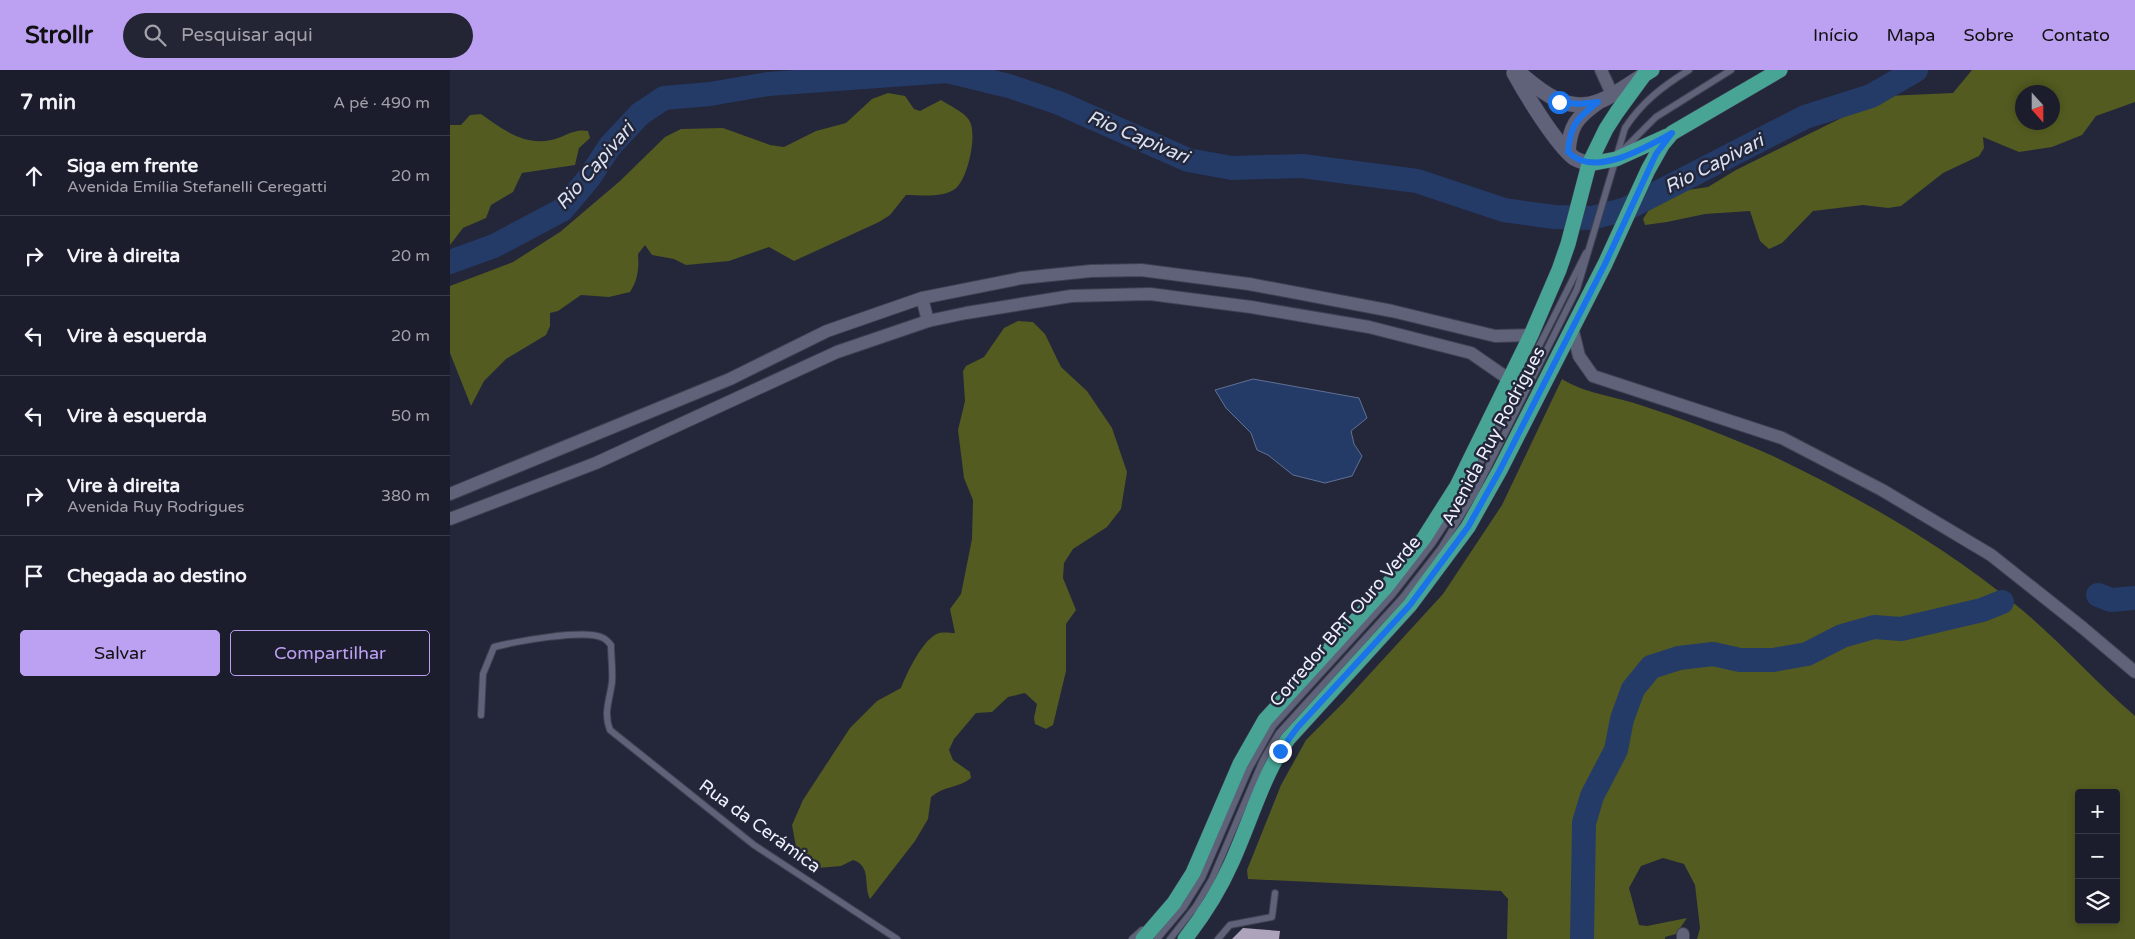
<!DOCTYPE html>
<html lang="pt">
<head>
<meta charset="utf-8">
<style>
	:root { --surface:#1b1c2c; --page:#242534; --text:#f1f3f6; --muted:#a0a1a9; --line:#393a48; --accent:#bca0f2 }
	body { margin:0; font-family:"Varela Round",sans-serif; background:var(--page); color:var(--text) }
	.controls { position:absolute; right:15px; bottom:15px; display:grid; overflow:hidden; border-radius:5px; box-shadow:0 2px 8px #0003 }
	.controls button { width:45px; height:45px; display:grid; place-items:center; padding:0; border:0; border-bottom:1px solid var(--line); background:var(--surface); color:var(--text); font:25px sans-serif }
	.compass { position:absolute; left:1565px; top:15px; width:45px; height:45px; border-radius:50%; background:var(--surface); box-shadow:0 2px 8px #0003; rotate:159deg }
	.stop { position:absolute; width:15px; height:15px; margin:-11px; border:4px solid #1a73e8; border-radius:50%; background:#fff }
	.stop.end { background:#1a73e8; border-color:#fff; box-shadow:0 1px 5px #0008 }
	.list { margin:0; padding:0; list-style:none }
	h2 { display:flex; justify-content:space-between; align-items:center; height:65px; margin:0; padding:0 20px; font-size:21px }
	h2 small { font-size:16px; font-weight:400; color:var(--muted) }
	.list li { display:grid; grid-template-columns:32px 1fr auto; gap:15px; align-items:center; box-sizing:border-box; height:80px; padding:0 20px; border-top:1px solid var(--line) }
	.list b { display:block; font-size:19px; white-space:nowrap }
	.list p { margin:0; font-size:16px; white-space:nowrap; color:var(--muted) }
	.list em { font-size:16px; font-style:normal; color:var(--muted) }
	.actions { display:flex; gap:10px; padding:15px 20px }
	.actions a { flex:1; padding:11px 0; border:1px solid var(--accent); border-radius:5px; text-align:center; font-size:18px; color:var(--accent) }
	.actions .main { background:var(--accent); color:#111 }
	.icon { flex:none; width:28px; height:28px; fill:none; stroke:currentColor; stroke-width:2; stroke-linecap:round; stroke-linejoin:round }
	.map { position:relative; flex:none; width:1685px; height:869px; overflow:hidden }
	header { display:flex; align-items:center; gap:30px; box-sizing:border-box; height:70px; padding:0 25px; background:var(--accent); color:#111 }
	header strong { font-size:24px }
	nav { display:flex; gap:28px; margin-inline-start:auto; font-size:18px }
	.search { width:350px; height:45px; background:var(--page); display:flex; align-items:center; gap:12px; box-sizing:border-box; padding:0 18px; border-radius:28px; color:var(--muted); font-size:19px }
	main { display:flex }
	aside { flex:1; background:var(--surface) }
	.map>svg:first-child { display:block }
	.forest { fill:#535b20; fill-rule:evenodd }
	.water { fill:#243b67; stroke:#617194 }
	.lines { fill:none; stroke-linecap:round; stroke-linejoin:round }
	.river { stroke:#243b67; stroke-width:24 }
	.building { fill:#ada3ba }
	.lane-casing { stroke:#3f4051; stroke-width:8 }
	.street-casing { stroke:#3f4051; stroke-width:14 }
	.secondary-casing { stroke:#3f4051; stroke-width:16 }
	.primary-casing { stroke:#3f4051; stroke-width:16 }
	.lane { stroke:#5f6278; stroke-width:6 }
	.street { stroke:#5f6278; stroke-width:12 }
	.secondary { stroke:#5f6278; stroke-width:15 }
	.primary { stroke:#48a596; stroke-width:15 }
	.route { stroke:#1a73e8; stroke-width:6 }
	.labels { text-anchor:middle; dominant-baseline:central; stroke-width:5; stroke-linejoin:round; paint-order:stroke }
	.street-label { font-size:18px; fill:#eef0fd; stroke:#24263a }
	.water-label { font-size:19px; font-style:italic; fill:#dae2f1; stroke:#24263a }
</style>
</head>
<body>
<header>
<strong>Strollr</strong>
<div class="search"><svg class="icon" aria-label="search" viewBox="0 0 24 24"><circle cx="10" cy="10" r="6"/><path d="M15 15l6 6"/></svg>Pesquisar aqui</div>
<nav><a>Início</a><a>Mapa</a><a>Sobre</a><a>Contato</a></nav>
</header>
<main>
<aside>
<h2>7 min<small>A pé · 490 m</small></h2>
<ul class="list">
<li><svg class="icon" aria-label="ahead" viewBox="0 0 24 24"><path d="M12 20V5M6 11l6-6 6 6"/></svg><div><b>Siga em frente</b><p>Avenida Emília Stefanelli Ceregatti</p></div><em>20 m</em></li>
<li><svg class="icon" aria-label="right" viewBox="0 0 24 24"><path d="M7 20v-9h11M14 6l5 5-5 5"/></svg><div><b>Vire à direita</b></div><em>20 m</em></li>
<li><svg class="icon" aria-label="left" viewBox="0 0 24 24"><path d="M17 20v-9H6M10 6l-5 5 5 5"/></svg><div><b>Vire à esquerda</b></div><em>20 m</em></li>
<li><svg class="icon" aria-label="left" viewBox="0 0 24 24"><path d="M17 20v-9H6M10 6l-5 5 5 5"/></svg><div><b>Vire à esquerda</b></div><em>50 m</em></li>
<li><svg class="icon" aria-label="right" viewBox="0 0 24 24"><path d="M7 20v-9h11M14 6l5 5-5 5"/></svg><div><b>Vire à direita</b><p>Avenida Ruy Rodrigues</p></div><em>380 m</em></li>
<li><svg class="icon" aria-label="arrive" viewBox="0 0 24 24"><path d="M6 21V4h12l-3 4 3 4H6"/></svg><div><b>Chegada ao destino</b></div></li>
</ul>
<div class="actions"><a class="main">Salvar</a><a>Compartilhar</a></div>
</aside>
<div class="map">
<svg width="1685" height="869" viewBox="0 0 1685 869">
	<rect width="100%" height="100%" fill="#24263a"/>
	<g class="forest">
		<path d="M1522,0h163v32l-39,14 -14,19 -30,12 -33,5 -36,-15 1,11 -5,8 -36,17 -42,33 -13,2 -25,-3 -50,6 -31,32 -13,6 -9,-8 -10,-30 -45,3 -38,8 -22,3 -2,-6 13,-20 11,-6 41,-6 28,-17 150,-74 67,-3zM1602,22v30h-30v-30z"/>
		<path d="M438,23l17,3 9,13 6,2 21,-11c9,6 23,12 28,20 9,13 -1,59 -14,69 -13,9 -33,6 -49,6l-16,20 -11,7 -85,39 -25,-14 -40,14 -43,4 -12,-6 -22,-4 -7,-10 -7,9c1,15 0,26 -8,38l-21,5 -28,-2 -23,16 -8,2v13l-4,9 -40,24 -22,22 -13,25 -21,-53v-67l63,-24 47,-30 60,-51 45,-44 16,-8 42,-1 47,17 14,2 32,-16 30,-8 26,-24z"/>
		<path d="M31,44c21,15 43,32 70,26 14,-3 23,-12 37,-9l2,7 -11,10 -4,17 -53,8 -9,19 -22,13 -5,13 -23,10 -13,17v-120h11l9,-10z"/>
		<path d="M568,251l15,1 12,12 16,33 26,24 25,37 15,44 -6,37 -14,18 -34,22 -9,14 -1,15 13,32 -10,14v47l-13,54 -7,4 -11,-5 -1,-6 3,-14 -12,-11 -17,4 -16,15 -16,1 -22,26 -5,11 4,10 17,12 1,6c-12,10 -28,8 -40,19l-3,22 -13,22 -45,58c-7,-14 2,-33 -17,-39l-12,6 -23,2 -10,-6 -12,-15 -4,-22 11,-25 47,-72 27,-27 24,-13c6,-15 22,-50 38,-55 5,-1 12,0 16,0l-5,-24 11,-15 11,-55 1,-39 -9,-22 -6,-48 7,-29 -2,-30 3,-5 18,-9 20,-29z"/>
		<path d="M1112,309c22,14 51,17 75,25 47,15 93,33 138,53 87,42 166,87 241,148 42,34 78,76 119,111v223h-438l3,-11 -5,-43 -11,-21 -21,-6 -22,8 -12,22 10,37 8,1 40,-8 -11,16 -11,3v2h-158l1,-40 -7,-8 -253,-12 -1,-9 34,-85 25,-45 39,-39 98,-107 59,-89zM1629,723h37v127h-37z"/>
	</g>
	<path class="water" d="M803,309l106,19 8,20 -16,13 3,13 8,12 -10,20 -27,7 -32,-8 -25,-20 -11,-5 -6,-17 -25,-25 -11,-18z"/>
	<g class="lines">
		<g class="river">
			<path d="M0,192l44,-16 68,-36 27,-32 21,-32 30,-32 24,-16 46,-4 58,-10 179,-13 62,15 50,17 129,57 44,8 70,-2 115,15 87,29 50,7 38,1 34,-9 179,-92 66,-21 45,-26"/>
			<path d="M1648,525l13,5 24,-2"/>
			<path d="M1132,869l2,-116 8,-27 24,-46 6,-31 11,-30 18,-22 28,-9 34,-4 27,6h33l34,-6 35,-18 32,-9 27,2 81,-19 20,-8"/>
		</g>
	</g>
	<path class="building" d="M793,858l37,3 -1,8h-47z"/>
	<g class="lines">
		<defs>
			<g id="lane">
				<path d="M1171,82l35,-35 75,-47"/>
				<path d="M31,645l2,-41 11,-27c20,-5 92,-19 109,-9 3,1 6,5 8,7 0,12 2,25 1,37 -2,17 -9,31 -2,48l144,115 143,94"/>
				<path d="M682,869l10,-9"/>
				<path d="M707,869l27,-32 18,-29 47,-109 24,-43 120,-132 39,-50 17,-26 31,-55 106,-210"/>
				<path d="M720,869l26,-33 16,-27 51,-119 16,-27 123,-135 39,-50 34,-55 102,-204 48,-161c17,-26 38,-42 64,-58"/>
				<path d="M768,869l12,-14 42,-8 3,-24"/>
			</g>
			<g id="street">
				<path d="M1151,0l11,24"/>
				<path d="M472,228l6,23"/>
				<path d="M1122,257l7,29 14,20 189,62 100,52 109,65 92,73 52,44"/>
				<path d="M0,424l280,-115 97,-48 95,-33 100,-20 69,-7 50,-1 108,14 143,27 103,25 36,-1"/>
				<path d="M0,449l146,-56 241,-111 91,-31 38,-8 105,-17 79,-2 101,13 118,20 102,26 39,27"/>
				<path d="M1233,869v-5"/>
			</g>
			<g id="secondary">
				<path d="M1066,0c23,20 51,45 84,31 15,-6 29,-17 44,-26"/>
				<path d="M1064,3c12,22 42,71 60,85 5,3 10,4 15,6"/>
				<path d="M1118,82c2,-26 8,-34 29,-49"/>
			</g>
			<g id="primary">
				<path d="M1139,94l27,-5 51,-23"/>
				<path d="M693,869l31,-36 19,-30 47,-109 25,-44 121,-133 38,-49 33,-52 74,-151 28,-65 9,-26 21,-80 17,-35 11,-17 27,-37 8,-5"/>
				<path d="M735,869c18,-23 34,-48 46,-75 19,-41 31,-87 57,-125l122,-134 58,-78 32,-57 105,-206 43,-94 14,-25 10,-12 108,-63"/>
			</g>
		</defs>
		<use href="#lane" class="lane-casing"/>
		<use href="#street" class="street-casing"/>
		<use href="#secondary" class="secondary-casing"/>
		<use href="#primary" class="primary-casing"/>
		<use href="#lane" class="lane"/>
		<use href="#street" class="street"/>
		<use href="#secondary" class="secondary"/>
		<use href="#primary" class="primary"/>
	</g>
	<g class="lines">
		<path class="route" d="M830,681l17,-23 113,-123 58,-78 32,-57 105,-206 51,-110 16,-21c-26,14 -78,46 -104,19 2,-27 9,-34 30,-50l-19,2 -20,-2"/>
	</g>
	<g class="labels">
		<g class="street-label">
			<text transform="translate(1043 366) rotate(-62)">Avenida Ruy Rodrigues</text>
			<text transform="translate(895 551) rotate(-49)">Corredor BRT Ouro Verde</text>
			<text transform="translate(310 756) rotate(36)">Rua da Cerámica</text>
		</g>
		<g class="water-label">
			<text transform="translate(688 67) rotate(23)">Rio Capivari</text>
			<text transform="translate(1264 94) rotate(-27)">Rio Capivari</text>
			<text transform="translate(145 96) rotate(-49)">Rio Capivari</text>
		</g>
	</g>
</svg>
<div class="controls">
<button>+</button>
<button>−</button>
<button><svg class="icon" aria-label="layers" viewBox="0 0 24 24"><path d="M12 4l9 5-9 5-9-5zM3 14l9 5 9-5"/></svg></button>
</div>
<svg class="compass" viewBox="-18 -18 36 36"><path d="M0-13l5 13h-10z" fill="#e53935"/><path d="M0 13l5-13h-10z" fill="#a0a1a9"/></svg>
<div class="stop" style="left:1109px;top:32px"></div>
<div class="stop end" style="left:830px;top:681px"></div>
</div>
</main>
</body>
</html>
